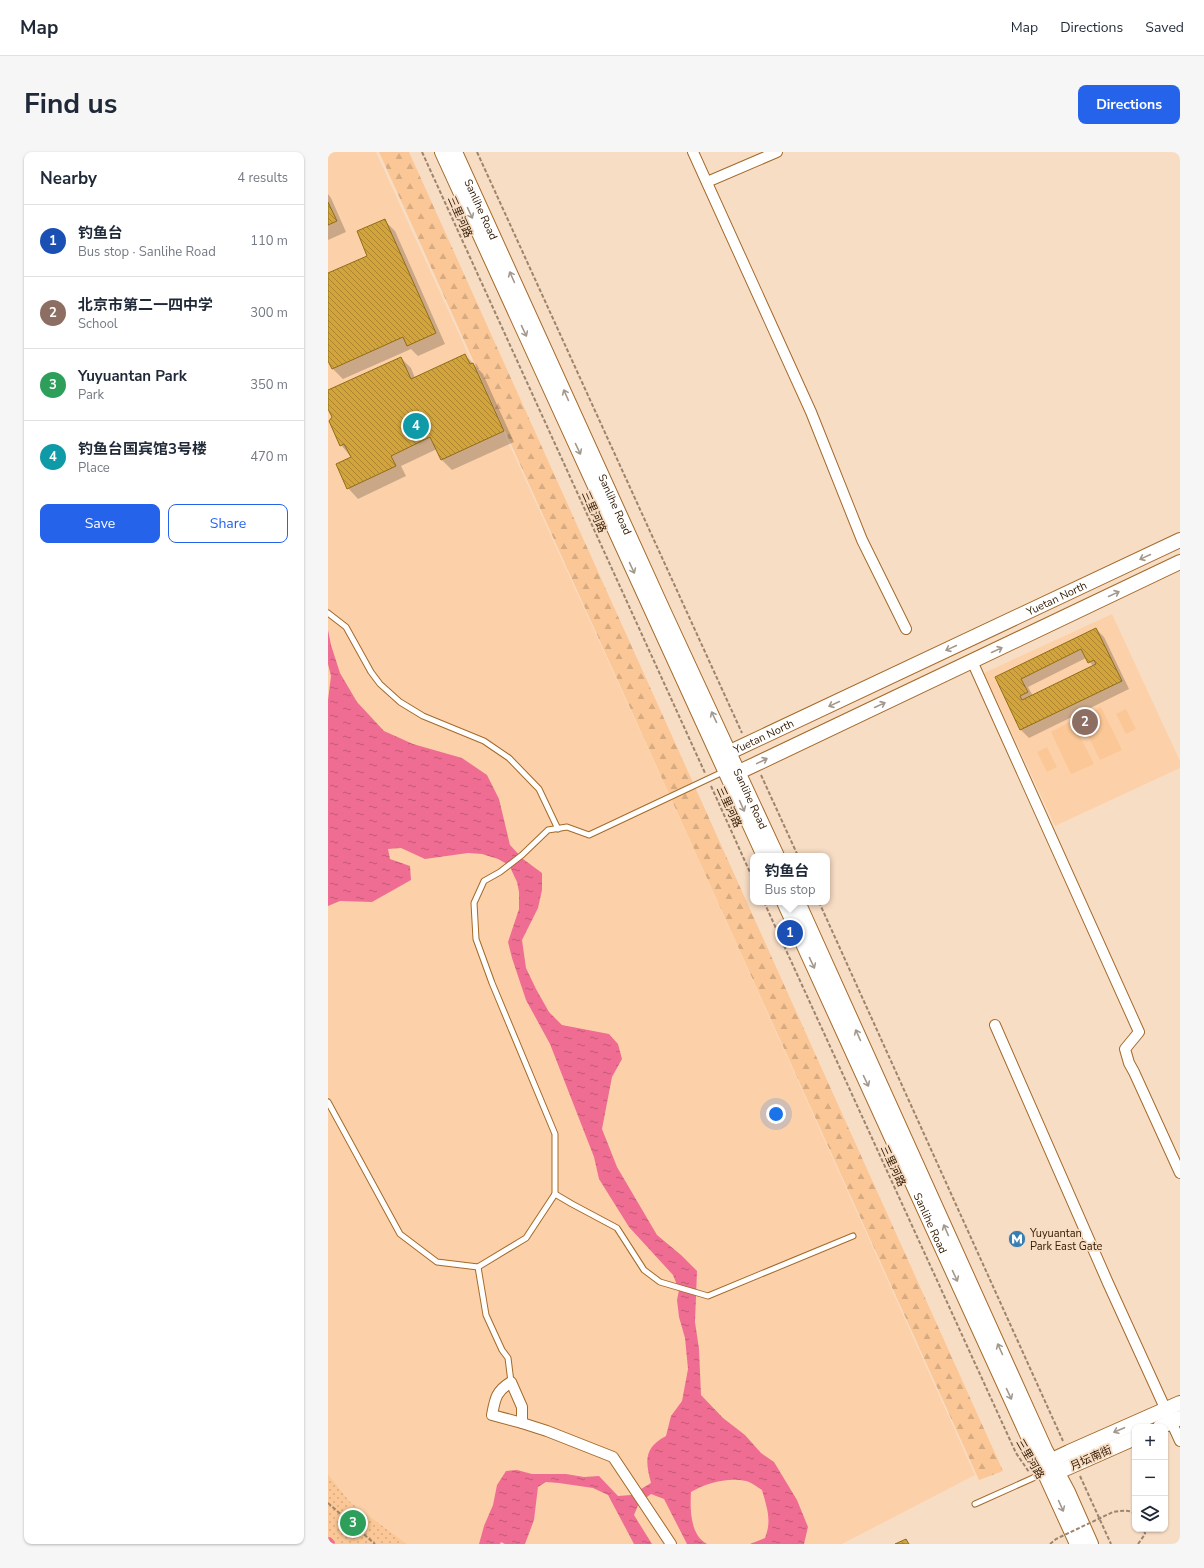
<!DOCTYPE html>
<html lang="en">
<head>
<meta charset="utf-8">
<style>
	:root { --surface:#fff; --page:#f6f6f7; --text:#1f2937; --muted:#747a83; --line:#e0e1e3; --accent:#2563eb }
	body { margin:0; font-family:"Nunito Sans","Noto Sans SC",sans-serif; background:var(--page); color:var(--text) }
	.controls { position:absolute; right:12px; bottom:12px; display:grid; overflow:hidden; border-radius:8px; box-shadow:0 1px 3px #0004 }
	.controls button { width:36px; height:36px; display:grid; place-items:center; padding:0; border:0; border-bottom:1px solid var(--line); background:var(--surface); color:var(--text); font:20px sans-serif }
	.you { position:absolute; left:448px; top:962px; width:14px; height:14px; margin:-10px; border:3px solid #fff; border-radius:50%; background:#1a73e8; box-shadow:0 0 0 6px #1a73e833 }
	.badge { display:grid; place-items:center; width:26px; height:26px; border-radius:50%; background:var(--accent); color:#fff; font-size:13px; font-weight:700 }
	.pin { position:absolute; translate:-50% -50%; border:2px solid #fff; box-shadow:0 1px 4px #0006 }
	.popup { position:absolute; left:422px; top:701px; width:80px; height:52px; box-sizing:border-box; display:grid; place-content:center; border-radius:8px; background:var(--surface); filter:drop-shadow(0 1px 3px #0005); font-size:13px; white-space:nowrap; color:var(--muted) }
	.popup b { font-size:15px; color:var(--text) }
	.popup::after { content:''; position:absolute; left:50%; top:100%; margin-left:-8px; border:8px solid transparent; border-top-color:var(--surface) }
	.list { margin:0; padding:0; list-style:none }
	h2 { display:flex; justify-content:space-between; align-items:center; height:52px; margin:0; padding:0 16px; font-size:17px }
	h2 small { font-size:13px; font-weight:400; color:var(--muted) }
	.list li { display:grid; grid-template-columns:26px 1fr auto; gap:12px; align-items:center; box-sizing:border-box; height:72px; padding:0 16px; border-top:1px solid var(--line) }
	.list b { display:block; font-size:15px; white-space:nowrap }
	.list p { margin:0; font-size:13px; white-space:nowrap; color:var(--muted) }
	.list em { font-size:13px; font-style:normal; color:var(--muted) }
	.actions { display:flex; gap:8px; padding:12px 16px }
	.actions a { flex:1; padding:9px 0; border:1px solid var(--accent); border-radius:8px; text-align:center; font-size:14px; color:var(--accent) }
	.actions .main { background:var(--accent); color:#fff }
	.icon { flex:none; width:22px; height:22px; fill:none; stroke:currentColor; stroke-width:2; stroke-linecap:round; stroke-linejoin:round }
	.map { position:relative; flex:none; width:852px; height:1392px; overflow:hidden; border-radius:8px }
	header { display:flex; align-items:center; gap:24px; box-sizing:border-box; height:56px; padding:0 20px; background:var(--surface); border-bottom:1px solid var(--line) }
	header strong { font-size:19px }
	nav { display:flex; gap:22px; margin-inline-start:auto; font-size:14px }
	.intro { display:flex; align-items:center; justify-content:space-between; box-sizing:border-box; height:96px; padding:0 24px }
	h1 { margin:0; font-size:28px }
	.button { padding:10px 18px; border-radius:8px; background:var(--accent); color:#fff; font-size:14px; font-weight:700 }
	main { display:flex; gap:24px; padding:0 24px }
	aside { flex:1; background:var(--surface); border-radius:8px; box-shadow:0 1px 3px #0004 }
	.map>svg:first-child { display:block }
	.built { fill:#fcd1a9 }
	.forest { fill:url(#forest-firs) }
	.park { fill:url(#park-dots) }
	.pitch { fill:#fbc796 }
	.water { fill:url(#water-ripples) }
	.shadow { fill:#0003; fill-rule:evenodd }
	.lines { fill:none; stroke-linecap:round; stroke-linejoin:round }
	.canal { stroke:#ef6d92; stroke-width:12 }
	.building { fill:url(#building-back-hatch); stroke:#916e15; fill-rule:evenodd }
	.service-casing { stroke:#a46a2a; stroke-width:7 }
	.minor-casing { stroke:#a46a2a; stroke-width:12 }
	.secondary-casing { stroke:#a46a2a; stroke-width:16 }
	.path { stroke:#9d846c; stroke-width:2; stroke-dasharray:4 2; stroke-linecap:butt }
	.service { stroke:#fff; stroke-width:5 }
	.minor { stroke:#fff; stroke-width:10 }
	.secondary { stroke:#fff; stroke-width:14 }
	.path-bridge { stroke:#9d846c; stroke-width:2; stroke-dasharray:4 2; stroke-linecap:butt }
	.oneway { stroke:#a2988d }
	.labels { text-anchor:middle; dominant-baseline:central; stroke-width:3.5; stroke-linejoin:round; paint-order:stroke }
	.street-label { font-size:11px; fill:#311a01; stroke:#f8ddc5 }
	.poi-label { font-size:11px; fill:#311a01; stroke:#f8ddc5; text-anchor:start }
</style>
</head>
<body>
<header>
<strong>Map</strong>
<nav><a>Map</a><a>Directions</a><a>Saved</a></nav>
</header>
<div class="intro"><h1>Find us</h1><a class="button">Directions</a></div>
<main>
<aside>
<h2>Nearby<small>4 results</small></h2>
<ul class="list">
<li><span class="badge" style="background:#1a4fb4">1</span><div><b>钓鱼台</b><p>Bus stop · Sanlihe Road</p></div><em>110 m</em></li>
<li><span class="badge" style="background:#8d6e63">2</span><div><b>北京市第二一四中学</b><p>School</p></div><em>300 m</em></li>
<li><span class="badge" style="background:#2e9e5b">3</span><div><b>Yuyuantan Park</b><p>Park</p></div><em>350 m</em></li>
<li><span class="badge" style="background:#0f9aa8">4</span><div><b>钓鱼台国宾馆3号楼</b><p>Place</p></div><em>470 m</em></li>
</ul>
<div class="actions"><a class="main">Save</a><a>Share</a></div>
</aside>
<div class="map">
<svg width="852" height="1392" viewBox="0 0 852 1392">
	<defs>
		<pattern id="forest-firs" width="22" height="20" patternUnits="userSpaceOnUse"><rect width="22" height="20" fill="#fbc796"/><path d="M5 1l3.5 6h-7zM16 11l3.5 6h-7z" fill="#d8aa80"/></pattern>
		<pattern id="park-dots" width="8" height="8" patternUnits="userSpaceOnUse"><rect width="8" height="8" fill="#fbc796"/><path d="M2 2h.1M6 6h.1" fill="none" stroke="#d8aa80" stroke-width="1.8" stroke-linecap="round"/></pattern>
		<pattern id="water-ripples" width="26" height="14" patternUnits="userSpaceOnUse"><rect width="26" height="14" fill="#ef6d92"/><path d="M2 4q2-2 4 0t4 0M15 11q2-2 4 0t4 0" fill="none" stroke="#c25975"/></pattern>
		<pattern id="building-back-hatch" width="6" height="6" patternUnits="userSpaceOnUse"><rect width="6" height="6" fill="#d2a43b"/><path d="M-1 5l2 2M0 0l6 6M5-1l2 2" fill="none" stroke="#ab852f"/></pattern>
	</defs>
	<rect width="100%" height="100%" fill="#f8ddc5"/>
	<g class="built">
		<path d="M0,0h48l301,660 298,663 -133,69h-435l-57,-42 -22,-28z"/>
		<path d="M784,462l68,147v7l-125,58 -71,-153z"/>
	</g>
	<path class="forest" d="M51,0h30l594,1319 -24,9z"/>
	<path class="park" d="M0,1322l22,28 57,42h-79z"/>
	<g class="pitch">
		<path d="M773,555l21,43 -22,10 -21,-42z"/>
		<path d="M798,557l10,20 -10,5 -10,-20z"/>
		<path d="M744,569l22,43 -23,10 -20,-42z"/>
		<path d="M719,595l10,20 -10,5 -10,-20z"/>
	</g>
	<path class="water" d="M0,478l3,15 9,28 17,29 27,29 29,13 49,14 25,17 12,24 11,46 13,14 19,14v17l-4,18 -16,32 4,28 10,21 13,23 13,13 47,9 9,10 4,15 -10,18 -10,52 15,38 40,68 24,20 16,16 -2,51 4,27 2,46 22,23 22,17 16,18 13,9 23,38 11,27 -4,17h-54l15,-6c7,-18 2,-30 -3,-48 -5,-3 -11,-8 -16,-9 -18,-4 -40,2 -55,11 -1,17 -1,43 16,52h-20l-23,-45 -13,-5 -12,9 -5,12 18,29h-18l-26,-49 -15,-7 -34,-5 -13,-1 -8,5 -4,33 -9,24h-20l-4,-2 -1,2h-21l5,-18 9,-21 4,-20 9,-14 11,-1 15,4h34l18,3 15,-1 19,20 13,-1 20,-12c-6,-23 -7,-35 15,-47l5,-20 11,-15 6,-32 -3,-31 -6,-21 -2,-17 2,-10 -6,-15 -44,-48 -30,-48 -5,-22 -44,-113 -24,-44 -14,-42 -4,-16 11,-33v-17l-2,-10 -8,-17 -11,-6 -16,-5 -14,-1 -43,6 -24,-11 -13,1 2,10 20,7 1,14 -39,22 -32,-1 -12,5v-206l3,-24 -3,-12z"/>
	<g class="shadow">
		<path d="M0,42l3,4 15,34 -18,8z"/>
		<path d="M56,68l11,11 50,113 -27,12 -7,-7 -68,30 -10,-10 -5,-10v-85l41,-18z"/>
		<path d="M137,203l18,19 31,68 -62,28 -10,-10 -5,-11 -36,17 5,10 -48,23 -10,-11 4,-30 -11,-13 -8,-27 -5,-12v-15l73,-33 10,10 4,10z"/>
		<path d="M768,477l8,8 25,52 -100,49 -8,-8 -25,-52zM758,506l7,8 -60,30 -5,-9z"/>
	</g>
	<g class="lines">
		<path class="canal" d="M0,1391l1,1"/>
	</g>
	<g class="building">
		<path d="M0,50l9,19 -9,4z"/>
		<path d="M57,67l51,114 -29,13 -4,-9 -71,32 -4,-8v-88l39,-17 -10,-25z"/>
		<path d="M137,202l5,10 3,-1 31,68 -63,29 -11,-23 -39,19 5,10 -49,23 -11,-25 15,-7 -7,-13 -4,2 -11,-25 3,-4 -4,-8v-19l73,-33 10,22z"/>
		<path d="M768,476l26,53 -102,49 -25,-53zM753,497l7,14 6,-3 2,4 -74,36 -2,-4 8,-4 -7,-13z"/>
		<path d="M578,1387l3,5h-14z"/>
	</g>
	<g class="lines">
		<defs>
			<g id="service">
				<path d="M0,461l18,14 25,45 9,12 20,18 23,14 61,25 25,17 30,31 19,40"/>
				<path d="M0,950l72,132 37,28 41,5 48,-29 29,-44v-60l-63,-151 -16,-44 -2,-36 10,-22 16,-9 22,-17 26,-25 19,-3 22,8 136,-64"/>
				<path d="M227,1042l17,10 45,24 27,42 16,12 48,14 145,-60"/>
				<path d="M150,1115l8,48 16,35 6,8 3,24"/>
				<path d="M647,1352l58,-26 10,-6"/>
			</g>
			<g id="minor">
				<path d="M365,0l118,260 51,128 44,89"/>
				<path d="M379,30l70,-30"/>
				<path d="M644,509l167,371 -14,17 4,14 5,9 46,101"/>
				<path d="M667,873l113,258 72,158"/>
				<path d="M183,1230l11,25v16l-30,-8c3,-16 4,-24 19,-33z"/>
				<path d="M194,1271l25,8 66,26 58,87"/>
			</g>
			<g id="secondary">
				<path d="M114,0l322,704"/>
				<path id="s1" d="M127,0l208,458 114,246"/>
				<path id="s2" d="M402,600l450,-212"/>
				<path d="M402,619l9,1 17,-8 424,-202"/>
				<path id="s3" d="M456,750l293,642"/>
				<path d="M470,750l247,547 23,43 23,52"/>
				<path d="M832,1275l20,-9"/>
				<path d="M719,1316l5,-8 17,-8 111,-49"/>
				<path d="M721,1319l9,1 77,-34"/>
			</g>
		</defs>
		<use href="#service" class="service-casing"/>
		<use href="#minor" class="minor-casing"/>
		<use href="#secondary" class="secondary-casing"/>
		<g class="path">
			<path d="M94,0l283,621"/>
			<path d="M149,0l265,581"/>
			<path d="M433,623l37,81"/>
			<path d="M383,634l42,93"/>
			<path d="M436,750l252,551 13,19"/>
			<path d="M491,750l244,539"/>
			<path d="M752,1324l31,68"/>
			<path d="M0,1351l47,41"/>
			<path d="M810,1392l7,-10 -1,-5"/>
		</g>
		<use href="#service" class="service"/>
		<use href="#minor" class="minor"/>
		<use href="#secondary" class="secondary"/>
		<path class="path-bridge" d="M722,1392l6,-5 57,-27c8,-1 16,-3 22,2"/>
	</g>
	<defs><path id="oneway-shaft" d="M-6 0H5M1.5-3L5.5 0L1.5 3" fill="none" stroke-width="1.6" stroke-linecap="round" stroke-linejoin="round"/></defs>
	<g class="oneway">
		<use href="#oneway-shaft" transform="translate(142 61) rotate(65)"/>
		<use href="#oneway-shaft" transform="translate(184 125) rotate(-114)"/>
		<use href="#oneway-shaft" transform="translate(196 179) rotate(65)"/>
		<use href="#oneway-shaft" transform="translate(238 243) rotate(-114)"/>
		<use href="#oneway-shaft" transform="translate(250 297) rotate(65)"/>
		<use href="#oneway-shaft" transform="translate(817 405) rotate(155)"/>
		<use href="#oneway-shaft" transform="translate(304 416) rotate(65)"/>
		<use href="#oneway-shaft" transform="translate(786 442) rotate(-25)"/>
		<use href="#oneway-shaft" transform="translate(623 496) rotate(155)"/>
		<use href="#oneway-shaft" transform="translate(669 498) rotate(-25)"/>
		<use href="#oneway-shaft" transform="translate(506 552) rotate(155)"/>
		<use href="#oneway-shaft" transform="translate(552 553) rotate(-25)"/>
		<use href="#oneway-shaft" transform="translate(386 565) rotate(-115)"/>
		<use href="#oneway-shaft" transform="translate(434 609) rotate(-26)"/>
		<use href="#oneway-shaft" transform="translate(414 654) rotate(66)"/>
		<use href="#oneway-shaft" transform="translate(484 811) rotate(65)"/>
		<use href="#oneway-shaft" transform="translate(530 883) rotate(-114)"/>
		<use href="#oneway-shaft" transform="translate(538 929) rotate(65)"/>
		<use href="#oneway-shaft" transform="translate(618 1078) rotate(-114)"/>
		<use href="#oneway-shaft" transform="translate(627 1124) rotate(65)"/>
		<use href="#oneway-shaft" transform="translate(672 1197) rotate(-114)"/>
		<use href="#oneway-shaft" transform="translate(681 1242) rotate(65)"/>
		<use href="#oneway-shaft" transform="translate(791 1278) rotate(157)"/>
		<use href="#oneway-shaft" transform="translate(733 1354) rotate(66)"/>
	</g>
	<defs>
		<symbol id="metro-disc" viewBox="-11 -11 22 22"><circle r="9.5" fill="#377eb3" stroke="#f8ddc5"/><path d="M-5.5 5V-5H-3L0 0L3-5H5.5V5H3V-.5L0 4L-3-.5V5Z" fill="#fff"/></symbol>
	</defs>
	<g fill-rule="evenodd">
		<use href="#metro-disc" x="679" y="1077" width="20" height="20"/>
	</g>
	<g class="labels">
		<g class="street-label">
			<text stroke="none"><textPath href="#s1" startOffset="63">Sanlihe Road</textPath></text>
			<text transform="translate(132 65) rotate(66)">三里河路</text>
			<text stroke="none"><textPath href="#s1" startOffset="387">Sanlihe Road</textPath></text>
			<text transform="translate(266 360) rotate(66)">三里河路</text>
			<text stroke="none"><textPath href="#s2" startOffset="361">Yuetan North</textPath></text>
			<text stroke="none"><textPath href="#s2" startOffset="37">Yuetan North</textPath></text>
			<text stroke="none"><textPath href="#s1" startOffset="711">Sanlihe Road</textPath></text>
			<text transform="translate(401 655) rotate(65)">三里河路</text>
			<text transform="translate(565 1014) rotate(65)">三里河路</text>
			<text stroke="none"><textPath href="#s3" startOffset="353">Sanlihe Road</textPath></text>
			<text transform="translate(763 1306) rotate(-24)">月坛南街</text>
			<text transform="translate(702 1307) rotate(60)">三里河路</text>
		</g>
		<g class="poi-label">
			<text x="702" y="1081">Yuyuantan<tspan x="702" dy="13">Park East Gate</tspan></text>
		</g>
	</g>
</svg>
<div class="controls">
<button>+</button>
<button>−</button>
<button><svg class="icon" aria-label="layers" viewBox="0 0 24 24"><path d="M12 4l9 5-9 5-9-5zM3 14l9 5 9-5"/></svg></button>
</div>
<div class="you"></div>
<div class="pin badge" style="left:462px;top:781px;background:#1a4fb4">1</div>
<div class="popup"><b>钓鱼台</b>Bus stop</div>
<div class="pin badge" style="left:757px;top:570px;background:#8d6e63">2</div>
<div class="pin badge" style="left:25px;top:1371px;background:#2e9e5b">3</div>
<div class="pin badge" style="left:88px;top:274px;background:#0f9aa8">4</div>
</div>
</main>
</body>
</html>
